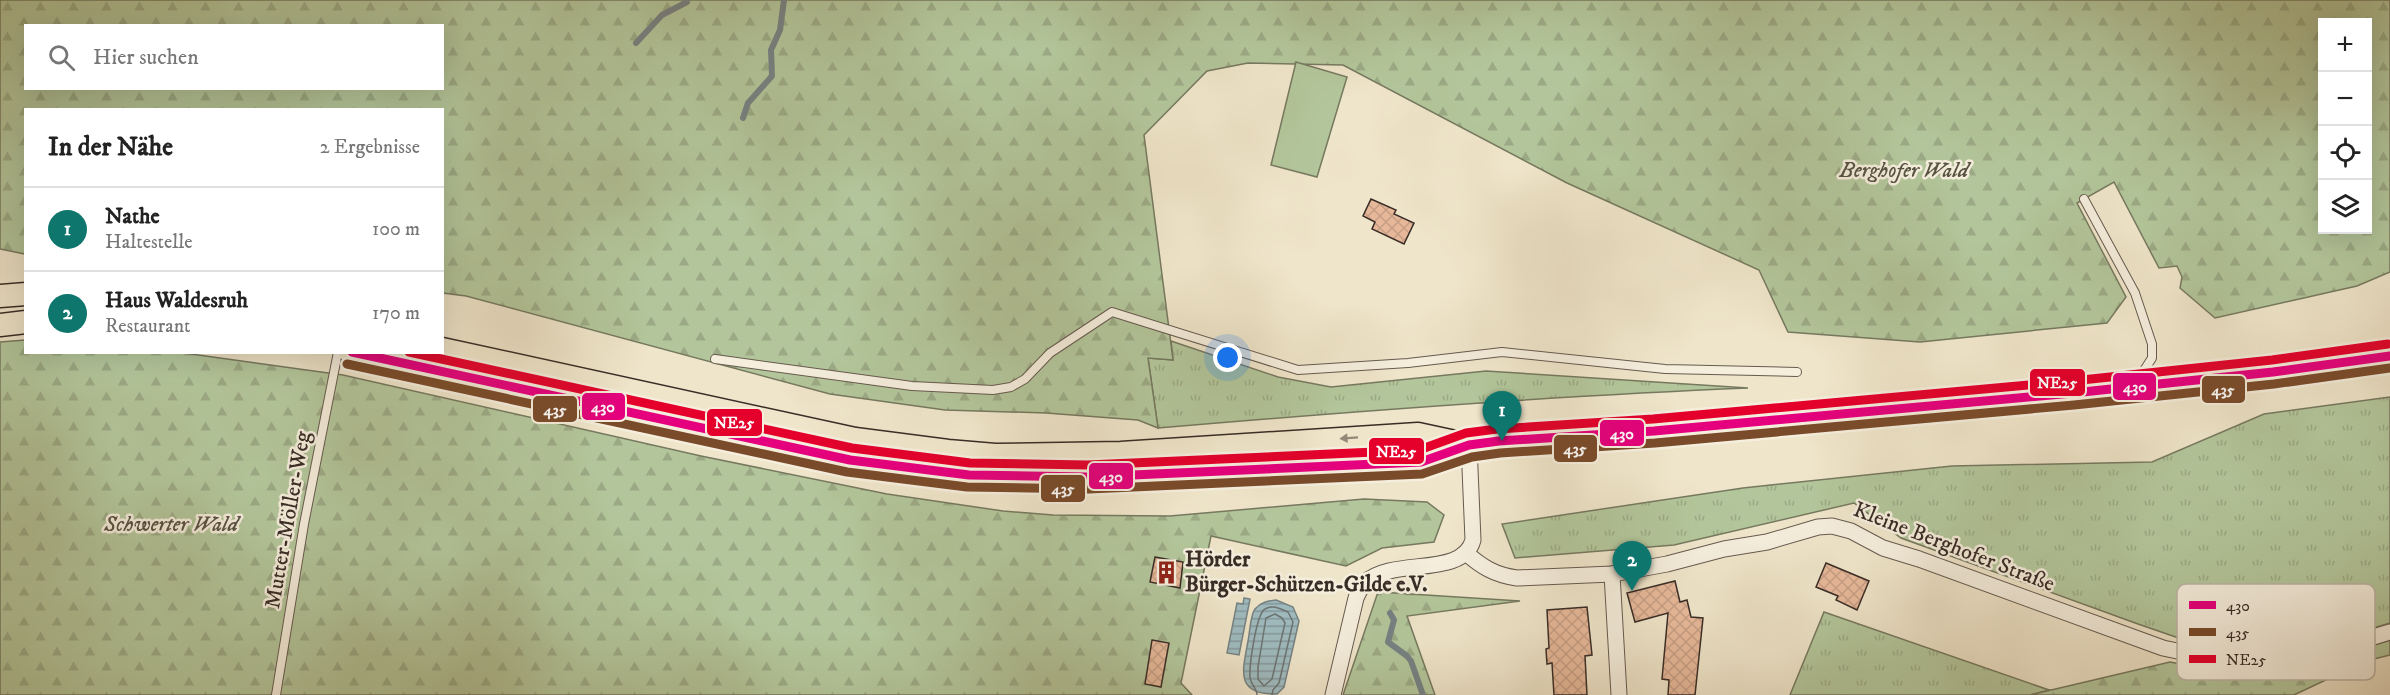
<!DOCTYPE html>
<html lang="de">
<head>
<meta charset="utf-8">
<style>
	:root { --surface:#fff; --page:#f2f2f2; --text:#222; --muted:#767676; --line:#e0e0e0; --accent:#0f766e }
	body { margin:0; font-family:"IM FELL DW Pica",serif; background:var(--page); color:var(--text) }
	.controls { position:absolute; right:18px; top:18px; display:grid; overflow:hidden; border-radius:0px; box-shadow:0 6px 24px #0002 }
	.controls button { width:54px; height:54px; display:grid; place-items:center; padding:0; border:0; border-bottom:2px solid var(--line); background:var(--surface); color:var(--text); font:30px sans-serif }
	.you { position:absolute; left:1228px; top:358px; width:21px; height:21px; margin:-15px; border:4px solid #fff; border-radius:50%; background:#1a73e8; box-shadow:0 0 0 9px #1a73e833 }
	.badge { display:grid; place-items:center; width:39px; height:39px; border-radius:50%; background:var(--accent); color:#fff; font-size:20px; font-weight:700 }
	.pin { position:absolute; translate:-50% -50px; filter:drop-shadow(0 2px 3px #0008) }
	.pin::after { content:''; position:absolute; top:32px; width:21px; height:18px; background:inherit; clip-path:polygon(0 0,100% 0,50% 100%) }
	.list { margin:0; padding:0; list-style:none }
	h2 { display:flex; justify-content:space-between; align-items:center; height:78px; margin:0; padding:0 24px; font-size:26px }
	h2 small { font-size:20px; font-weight:400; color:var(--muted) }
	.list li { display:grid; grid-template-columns:39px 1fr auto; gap:18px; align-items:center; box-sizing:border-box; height:84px; padding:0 24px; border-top:2px solid var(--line) }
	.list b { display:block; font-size:22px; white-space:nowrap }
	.list p { margin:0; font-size:20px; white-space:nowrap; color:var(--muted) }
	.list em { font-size:20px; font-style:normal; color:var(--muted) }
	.icon { flex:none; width:33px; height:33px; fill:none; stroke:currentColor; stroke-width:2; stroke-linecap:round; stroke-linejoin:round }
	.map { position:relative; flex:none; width:2390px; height:695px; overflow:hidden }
	.search { position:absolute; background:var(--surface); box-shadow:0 6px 24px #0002; left:24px; top:24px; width:420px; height:66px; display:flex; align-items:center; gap:15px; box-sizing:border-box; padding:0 21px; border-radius:0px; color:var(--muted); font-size:22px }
	.panel { position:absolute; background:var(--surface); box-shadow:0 6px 24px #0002; left:24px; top:108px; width:420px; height:246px; border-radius:0px }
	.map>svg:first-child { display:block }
	.grass { fill:url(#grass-tufts); stroke:#767960; stroke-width:1.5 }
	.forest { fill:url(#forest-firs); stroke:#767960; stroke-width:1.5; fill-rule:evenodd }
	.pitch { fill:#b3c69b; stroke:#767960; stroke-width:1.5 }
	.water { fill:url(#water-rules); stroke:#768283; stroke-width:1.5 }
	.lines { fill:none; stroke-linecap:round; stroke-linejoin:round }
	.shore { stroke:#6c7474; stroke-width:1.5 }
	.stream { stroke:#768283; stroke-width:6 }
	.building { fill:url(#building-cross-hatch); stroke:#382c26; stroke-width:1.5 }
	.service-casing { stroke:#665a4f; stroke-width:10 }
	.minor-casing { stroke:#665a4f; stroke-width:17 }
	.primary-casing { stroke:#382c26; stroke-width:25 }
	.service { stroke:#f5eedd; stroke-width:8 }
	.minor { stroke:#f5eedd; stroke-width:15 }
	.primary { stroke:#efe5ca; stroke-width:22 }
	.bus-1-casing { stroke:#f5eedd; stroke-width:14 }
	.bus-2-casing { stroke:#f5eedd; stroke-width:14 }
	.bus-3-casing { stroke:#f5eedd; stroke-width:14 }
	.bus-1 { stroke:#e5007d; stroke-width:9 }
	.bus-2 { stroke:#7a4b2a; stroke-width:9 }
	.bus-3 { stroke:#e4002b; stroke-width:9 }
	.oneway { fill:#948878 }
	.labels { text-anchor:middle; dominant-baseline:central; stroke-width:5; stroke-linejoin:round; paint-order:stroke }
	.park-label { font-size:22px; font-style:italic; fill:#575243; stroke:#f5eedd }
	.street-label { font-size:22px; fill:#382c26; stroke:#f5eedd }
	.poi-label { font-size:22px; font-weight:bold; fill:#382c26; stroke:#f5eedd; text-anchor:start }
	.key { fill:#f5eedd; stroke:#bcb4a6; stroke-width:1.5 }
	.key-label { font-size:16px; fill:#382c26 }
	.line-badge { stroke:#f5eedd; stroke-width:2 }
	.badge-label { font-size:16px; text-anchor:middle; font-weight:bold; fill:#fff }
</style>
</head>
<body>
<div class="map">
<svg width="2390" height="695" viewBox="0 0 2390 695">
	<defs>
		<pattern id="grass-tufts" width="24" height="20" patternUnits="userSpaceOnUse" patternTransform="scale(1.5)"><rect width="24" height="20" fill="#b3c69b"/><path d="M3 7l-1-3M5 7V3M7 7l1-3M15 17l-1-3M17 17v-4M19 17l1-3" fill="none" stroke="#9baa85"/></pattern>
		<pattern id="forest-firs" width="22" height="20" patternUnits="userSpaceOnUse" patternTransform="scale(1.5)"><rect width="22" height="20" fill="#b3c69b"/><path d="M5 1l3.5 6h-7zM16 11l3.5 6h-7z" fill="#9baa85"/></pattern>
		<pattern id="water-rules" width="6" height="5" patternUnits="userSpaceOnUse" patternTransform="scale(1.5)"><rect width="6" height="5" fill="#9fbcc1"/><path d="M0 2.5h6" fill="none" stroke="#83999d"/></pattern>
		<pattern id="building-cross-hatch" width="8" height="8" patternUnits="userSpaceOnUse" patternTransform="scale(1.5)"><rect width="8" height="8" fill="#e6b899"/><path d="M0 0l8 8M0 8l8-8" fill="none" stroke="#c69e84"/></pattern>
	</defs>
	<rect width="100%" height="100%" fill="#efe5ca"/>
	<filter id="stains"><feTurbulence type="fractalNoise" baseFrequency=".00333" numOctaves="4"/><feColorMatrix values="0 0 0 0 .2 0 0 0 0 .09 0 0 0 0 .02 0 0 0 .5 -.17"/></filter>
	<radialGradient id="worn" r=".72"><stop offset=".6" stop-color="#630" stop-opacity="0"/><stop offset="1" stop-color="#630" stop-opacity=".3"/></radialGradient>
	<g class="grass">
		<path d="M1171,341l107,36 53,10 155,-16 262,17c-197,8 -393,23 -590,40l-10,-70 25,2z"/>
		<path d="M2390,397v226l-102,31h-63l-87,-30 -237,-86 -47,-35 -180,42 -159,13 -13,-34 241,-36 209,-22 200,-4 112,-48z"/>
		<path d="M1824,612l225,78 -19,5h-240z"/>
	</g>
	<g class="forest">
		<path d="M0,0h2390v272l-33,14 -142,32 -35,-30 2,-11 -5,-11 -18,2 -45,-86 -37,21 49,94 -19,26 -187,19 -132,-10 -29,-62 -192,-87 -224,-118 -95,-2 -41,8 -63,64 29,225 -25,-2 10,70 -20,-8 -92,-7 -101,-3 -115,-16 -364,-98 -23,-3 -1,-183h-416l-1,144 -25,-5zM2322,22h46v208h-46zM26,26h416v62h-416z"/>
		<path d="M25,340l1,12 158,1 159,22 358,81 186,38 116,17 50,4 117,1 194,-17 63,3 17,13 -10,27 -52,6 -36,18 -135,-30 -30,147 11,12h-1192v-353z"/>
		<path d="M1378,592h1l141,9 -113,15 28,79h-92z"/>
		<path d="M2390,640v15l-24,6 -72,34h-264l140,-33 86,16 38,-9z"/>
	</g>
	<path class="pitch" d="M1296,62l51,15 -30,100 -46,-12z"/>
	<g class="water">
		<path d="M1244,598l6,1 -11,56 -12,-2 10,-50 6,1z"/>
		<path d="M1276,600l17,7 6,14 -15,66 -7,7c-43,1 -34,-24 -29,-53 2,-9 2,-25 7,-32 6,-7 13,-8 21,-9z"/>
	</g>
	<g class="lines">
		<g class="shore">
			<path d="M1275,614l7,4 3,5 -13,56 -8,7 -6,-7v-12l8,-49z"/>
			<path d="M1257,695c0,-7 -6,-10 -7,-17 -1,-11 6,-64 15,-69 8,-5 16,0 23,3l5,10 -14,61 -6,7 -1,5"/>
		</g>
		<g class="stream">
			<path d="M636,43l26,-28 25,-13"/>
			<path d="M743,118l5,-15 24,-27 -1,-26 9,-20 4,-30"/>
			<path d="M1390,613l4,7 -6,22 19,14 4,5 12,34"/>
		</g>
	</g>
	<g class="building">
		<path d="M1371,199l25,11 -2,4 20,9 -10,21 -32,-15 3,-7 -12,-6z"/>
		<path d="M1155,557l28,5 -3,26 -30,-6z"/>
		<path d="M1826,563l43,18 -12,29 -21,-10 2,-4 -22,-9z"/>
		<path d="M1675,581l5,21 7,-2 4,17 12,1 -8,77h-27l1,-15 -7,-1 6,-66 -33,9 -8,-29z"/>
		<path d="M1587,607l5,48 -7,1 2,39h-33l-2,-32 -5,1 -1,-15 3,-1 -2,-38z"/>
		<path d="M1152,640l17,3 -8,44 -16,-3z"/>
	</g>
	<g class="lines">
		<defs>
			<g id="service">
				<path d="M2084,199l51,94 17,51v14l-16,25"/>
				<path d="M715,359l197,27 81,4 18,-3 14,-8 25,-26 62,-41 186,58 110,-7 94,-11 163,17 132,3"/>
				<path d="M276,695l28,-171 34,-172"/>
			</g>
			<g id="minor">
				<path d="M1466,553c16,14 29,22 51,25l95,-4 55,-10 57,-15 43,-7 51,-15 14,-1 19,5 32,17 36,11 244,89 95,20 41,-8 91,-28"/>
				<path d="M1612,574l7,121"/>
				<path d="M1333,695l23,-97c3,-6 5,-12 10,-16 27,-25 97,-4 107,-42l-4,-95"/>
			</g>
			<g id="primary">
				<path d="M0,296l26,-2"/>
				<path d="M0,325l26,-3"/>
				<path d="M442,349l413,90 93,12 47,4 126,-2 297,-19 51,11"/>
				<path d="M350,352l500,108 119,15 119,2 333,-15 48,-17 30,-4 155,-10 419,-38 200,-21 117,-16"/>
			</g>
		</defs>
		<use href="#service" class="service-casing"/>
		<use href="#minor" class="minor-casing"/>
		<use href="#primary" class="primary-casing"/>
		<use href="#service" class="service"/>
		<use href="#minor" class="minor"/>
		<use href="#primary" class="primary"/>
		<defs>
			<path id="bus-1" d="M352,352l498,108 119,15 119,2 333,-15 48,-17 30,-4 155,-10 419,-38 200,-21 117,-16"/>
			<path id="bus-2" d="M347,364l500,108 120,15 122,2 333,-15 50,-17 28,-4 155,-10 419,-38 200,-21 116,-16"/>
			<path id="bus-3" d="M409,352l443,96 118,15 118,2 331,-15 47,-17 31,-4 156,-10 419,-38 200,-21 116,-16"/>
		</defs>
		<use href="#bus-1" class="bus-1-casing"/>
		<use href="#bus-2" class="bus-2-casing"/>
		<use href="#bus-3" class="bus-3-casing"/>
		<use href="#bus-1" class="bus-1"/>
		<use href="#bus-2" class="bus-2"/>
		<use href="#bus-3" class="bus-3"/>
	</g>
	<defs><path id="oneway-solid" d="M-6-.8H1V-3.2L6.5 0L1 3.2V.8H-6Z" transform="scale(1.5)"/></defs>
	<use class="oneway" href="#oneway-solid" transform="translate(1349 438) rotate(176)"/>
	<defs>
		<symbol id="building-bare" viewBox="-9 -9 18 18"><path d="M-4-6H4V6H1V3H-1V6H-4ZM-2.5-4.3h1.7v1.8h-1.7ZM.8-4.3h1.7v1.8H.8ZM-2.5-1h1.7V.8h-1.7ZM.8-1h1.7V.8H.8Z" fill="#8f2418" stroke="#f5eedd" stroke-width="2.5" paint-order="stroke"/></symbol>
	</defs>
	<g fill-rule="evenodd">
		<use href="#building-bare" x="1150" y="556" width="33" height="33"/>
	</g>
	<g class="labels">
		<g class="park-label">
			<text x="1904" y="170">Berghofer Wald</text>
			<text x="171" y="524">Schwerter Wald</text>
		</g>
		<g class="street-label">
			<text transform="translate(288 520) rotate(-80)">Mutter-Möller-Weg</text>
			<text transform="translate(1954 547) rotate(21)">Kleine Berghofer Straße</text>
		</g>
		<g class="poi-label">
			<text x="1185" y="559">Hörder<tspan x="1185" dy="25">Bürger-Schützen-Gilde e.V.</tspan></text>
		</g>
	</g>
	<rect x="2177" y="584" width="198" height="96" rx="9" class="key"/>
	<rect x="2189" y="601" width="27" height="8" fill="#e5007d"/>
	<rect x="2189" y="628" width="27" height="8" fill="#7a4b2a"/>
	<rect x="2189" y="655" width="27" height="8" fill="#e4002b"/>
	<g class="key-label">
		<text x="2226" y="611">430</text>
		<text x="2226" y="638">435</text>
		<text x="2226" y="665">NE25</text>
	</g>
	<g class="line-badge">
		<rect x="2029" y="368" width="57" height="29" rx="6" fill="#e4002b"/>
		<rect x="2112" y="372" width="45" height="29" rx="6" fill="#e5007d"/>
		<rect x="2201" y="375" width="45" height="29" rx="6" fill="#7a4b2a"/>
		<rect x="581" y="392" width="45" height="29" rx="6" fill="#e5007d"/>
		<rect x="532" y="395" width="46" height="28" rx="6" fill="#7a4b2a"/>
		<rect x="706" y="408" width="57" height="29" rx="6" fill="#e4002b"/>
		<rect x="1599" y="419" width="46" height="28" rx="6" fill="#e5007d"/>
		<rect x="1553" y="434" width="45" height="29" rx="6" fill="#7a4b2a"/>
		<rect x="1368" y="437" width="57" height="28" rx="6" fill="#e4002b"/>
		<rect x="1088" y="462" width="46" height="28" rx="6" fill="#e5007d"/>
		<rect x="1040" y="474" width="46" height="29" rx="6" fill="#7a4b2a"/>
	</g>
	<g class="badge-label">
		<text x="2057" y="388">NE25</text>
		<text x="2135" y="392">430</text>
		<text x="2223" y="395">435</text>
		<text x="603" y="412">430</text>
		<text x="555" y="415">435</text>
		<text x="734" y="428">NE25</text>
		<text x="1622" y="439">430</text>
		<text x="1575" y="454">435</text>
		<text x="1396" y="457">NE25</text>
		<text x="1111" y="482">430</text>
		<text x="1063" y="494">435</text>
	</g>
	<rect width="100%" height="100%" filter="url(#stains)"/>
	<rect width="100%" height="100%" fill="url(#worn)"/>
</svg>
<div class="controls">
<button>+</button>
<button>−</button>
<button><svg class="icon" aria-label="locate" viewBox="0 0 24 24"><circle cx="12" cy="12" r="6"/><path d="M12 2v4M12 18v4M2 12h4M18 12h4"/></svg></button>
<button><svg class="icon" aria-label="layers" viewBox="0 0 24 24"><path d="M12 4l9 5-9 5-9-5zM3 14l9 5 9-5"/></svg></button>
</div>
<div class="you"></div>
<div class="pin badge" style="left:1502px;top:441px">1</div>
<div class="pin badge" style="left:1632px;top:591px">2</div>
<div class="search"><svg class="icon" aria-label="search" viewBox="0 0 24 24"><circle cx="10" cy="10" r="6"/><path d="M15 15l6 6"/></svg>Hier suchen</div>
<section class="panel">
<h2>In der Nähe<small>2 Ergebnisse</small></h2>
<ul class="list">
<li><span class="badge">1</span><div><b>Nathe</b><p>Haltestelle</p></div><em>100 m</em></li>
<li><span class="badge">2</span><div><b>Haus Waldesruh</b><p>Restaurant</p></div><em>170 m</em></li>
</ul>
</section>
</div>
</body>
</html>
